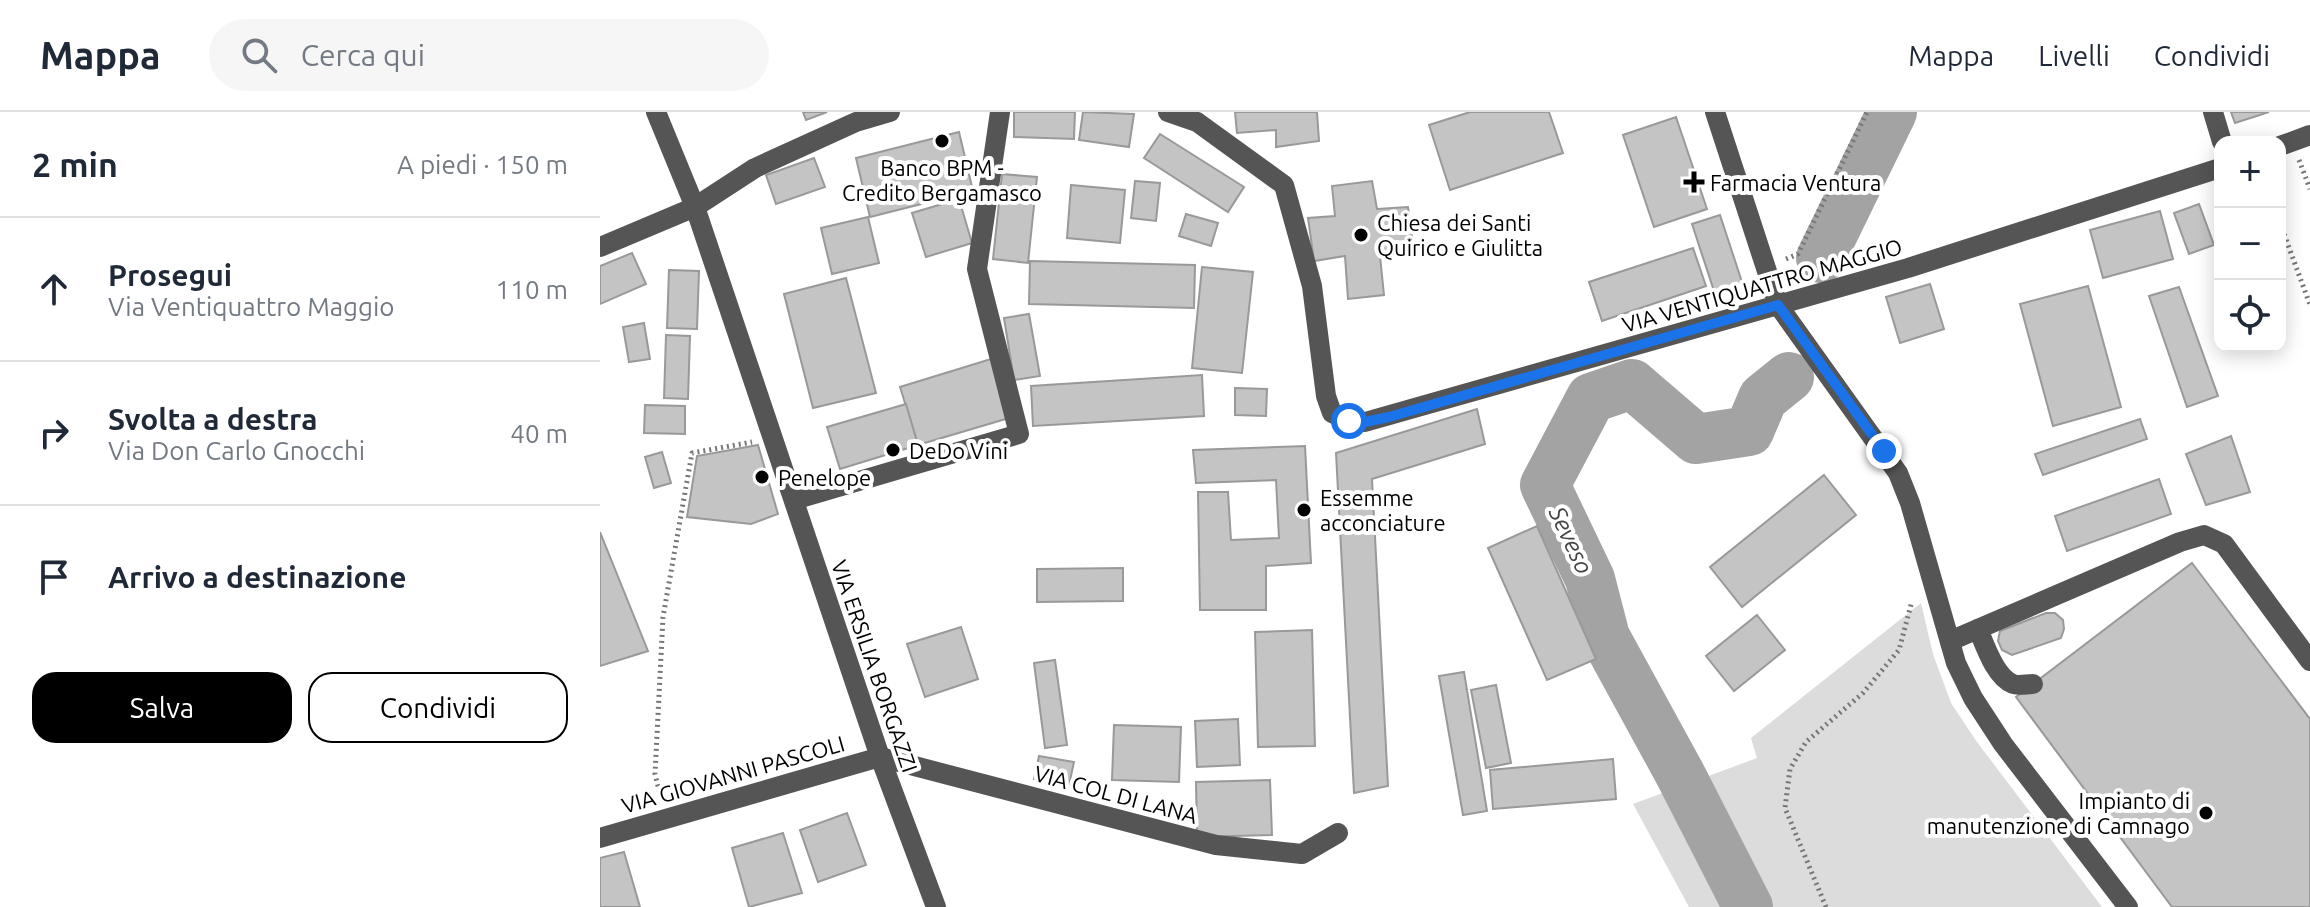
<!DOCTYPE html>
<html lang="it">
<head>
<meta charset="utf-8">
<style>
	:root { --surface:#fff; --page:#f6f6f7; --text:#1f2937; --muted:#747a83; --line:#e0e1e3; --accent:#000 }
	body { margin:0; font-family:Ubuntu,sans-serif; background:var(--page); color:var(--text) }
	.controls { position:absolute; right:24px; top:24px; display:grid; overflow:hidden; border-radius:16px; box-shadow:0 4px 20px #0003 }
	.controls button { width:72px; height:72px; display:grid; place-items:center; padding:0; border:0; border-bottom:2px solid var(--line); background:var(--surface); color:var(--text); font:40px sans-serif }
	.stop { position:absolute; width:24px; height:24px; margin:-18px; border:6px solid #1a73e8; border-radius:50%; background:#fff }
	.stop.end { background:#1a73e8; border-color:#fff; box-shadow:0 2px 8px #0008 }
	.list { margin:0; padding:0; list-style:none }
	h2 { display:flex; justify-content:space-between; align-items:center; height:104px; margin:0; padding:0 32px; font-size:34px }
	h2 small { font-size:26px; font-weight:400; color:var(--muted) }
	.list li { display:grid; grid-template-columns:52px 1fr auto; gap:24px; align-items:center; box-sizing:border-box; height:144px; padding:0 32px; border-top:2px solid var(--line) }
	.list b { display:block; font-size:30px; white-space:nowrap }
	.list p { margin:0; font-size:26px; white-space:nowrap; color:var(--muted) }
	.list em { font-size:26px; font-style:normal; color:var(--muted) }
	.actions { display:flex; gap:16px; padding:24px 32px }
	.actions a { flex:1; padding:18px 0; border:2px solid var(--accent); border-radius:24px; text-align:center; font-size:28px; color:var(--accent) }
	.actions .main { background:var(--accent); color:#fff }
	.icon { flex:none; width:44px; height:44px; fill:none; stroke:currentColor; stroke-width:2; stroke-linecap:round; stroke-linejoin:round }
	.map { position:relative; flex:none; width:1710px; height:795px; overflow:hidden }
	header { display:flex; align-items:center; gap:48px; box-sizing:border-box; height:112px; padding:0 40px; background:var(--surface); border-bottom:2px solid var(--line) }
	header strong { font-size:38px }
	nav { display:flex; gap:44px; margin-inline-start:auto; font-size:28px }
	.search { width:560px; height:72px; background:var(--page); display:flex; align-items:center; gap:20px; box-sizing:border-box; padding:0 28px; border-radius:44px; color:var(--muted); font-size:30px }
	main { display:flex }
	aside { flex:1; background:var(--surface) }
	.map>svg:first-child { display:block }
	.green { fill:#dcdcdc }
	.lines { fill:none; stroke-linecap:round; stroke-linejoin:round }
	.river { stroke:#a3a3a3; stroke-width:50 }
	.building { fill:#c4c4c4; stroke:#999; stroke-width:2 }
	.path { stroke:#777; stroke-width:5; stroke-dasharray:2 4; stroke-linecap:butt }
	.minor { stroke:#555; stroke-width:20 }
	.route { stroke:#1a73e8; stroke-width:10 }
	.poi-dot { fill:#000; stroke:#fff; stroke-width:3 }
	.labels { text-anchor:middle; dominant-baseline:central; stroke-width:8; stroke-linejoin:round; paint-order:stroke }
	.poi-label { font-size:22px; fill:#000; stroke:#fff; text-anchor:start }
	.street-label { font-size:22px; fill:#000; stroke:#fff }
	.water-label { font-size:24px; font-style:italic; fill:#444; stroke:#fff }
</style>
</head>
<body>
<header>
<strong>Mappa</strong>
<div class="search"><svg class="icon" aria-label="search" viewBox="0 0 24 24"><circle cx="10" cy="10" r="6"/><path d="M15 15l6 6"/></svg>Cerca qui</div>
<nav><a>Mappa</a><a>Livelli</a><a>Condividi</a></nav>
</header>
<main>
<aside>
<h2>2 min<small>A piedi · 150 m</small></h2>
<ul class="list">
<li><svg class="icon" aria-label="ahead" viewBox="0 0 24 24"><path d="M12 20V5M6 11l6-6 6 6"/></svg><div><b>Prosegui</b><p>Via Ventiquattro Maggio</p></div><em>110 m</em></li>
<li><svg class="icon" aria-label="right" viewBox="0 0 24 24"><path d="M7 20v-9h11M14 6l5 5-5 5"/></svg><div><b>Svolta a destra</b><p>Via Don Carlo Gnocchi</p></div><em>40 m</em></li>
<li><svg class="icon" aria-label="arrive" viewBox="0 0 24 24"><path d="M6 21V4h12l-3 4 3 4H6"/></svg><div><b>Arrivo a destinazione</b></div></li>
</ul>
<div class="actions"><a class="main">Salva</a><a>Condividi</a></div>
</aside>
<div class="map">
<svg width="1710" height="795" viewBox="0 0 1710 795">
	<rect width="100%" height="100%" fill="#fff"/>
	<path class="green" d="M1321,491l12,51 18,49 26,39 125,165h-413l-56,-103 124,-46 -6,-20z"/>
	<g class="lines">
		<g class="river">
			<path d="M1221,146l71,-146"/>
			<path d="M1148,795l-68,-133 -75,-137 -15,-58 -45,-94 46,-87 41,-14 64,55 53,-8 14,-33 26,-21"/>
		</g>
	</g>
	<g class="building">
		<path d="M203,0h24l-21,8z"/>
		<path d="M414,0h61l-1,27 -60,-2z"/>
		<path d="M483,0l51,2 -5,33 -50,-7z"/>
		<path d="M635,0h82l2,29 -43,6v-17l-39,3z"/>
		<path d="M870,0h79l14,41 -113,37 -21,-65z"/>
		<path d="M1631,0h38l-34,11z"/>
		<path d="M1076,5l31,92 -53,18 -31,-92z"/>
		<path d="M359,20l14,59 -103,26 -14,-59z"/>
		<path d="M560,22l84,53 -16,25 -84,-54z"/>
		<path d="M214,46l11,29 -49,17 -10,-29z"/>
		<path d="M402,62l35,3 -9,86 -35,-4z"/>
		<path d="M535,69l25,2 -4,38 -25,-3z"/>
		<path d="M772,69l5,28 31,-2 6,44 -34,5 4,39 -36,4 -3,-43 -31,5 -6,-43 27,-2 -3,-30z"/>
		<path d="M471,73l54,5 -5,53 -53,-5z"/>
		<path d="M359,87l13,44 -46,14 -14,-44z"/>
		<path d="M1599,92l15,41 -25,9 -15,-41z"/>
		<path d="M1560,99l13,48 -70,19 -13,-48z"/>
		<path d="M586,102l32,9 -7,23 -32,-10z"/>
		<path d="M1120,103l22,67 -28,9 -22,-67z"/>
		<path d="M268,105l11,46 -47,11 -11,-46z"/>
		<path d="M1093,136l13,38 -104,35 -13,-39z"/>
		<path d="M32,141l14,31 -46,20v-38z"/>
		<path d="M430,149l165,4 -1,43 -165,-4z"/>
		<path d="M602,155l51,5 -11,101 -50,-5z"/>
		<path d="M69,158l30,1 -2,58 -30,-1z"/>
		<path d="M246,166l30,115 -63,15 -29,-114z"/>
		<path d="M1330,172l14,45 -44,14 -14,-46z"/>
		<path d="M1488,174l33,121 -68,19 -33,-122z"/>
		<path d="M1579,175l39,109 -31,11 -38,-111z"/>
		<path d="M429,202l11,62 -26,4 -10,-62z"/>
		<path d="M44,211l6,36 -21,3 -6,-35z"/>
		<path d="M66,223l24,1 -2,63 -24,-1z"/>
		<path d="M391,247l18,59 -91,27 -18,-58z"/>
		<path d="M602,263l2,41 -171,10 -2,-40z"/>
		<path d="M635,276l32,1 -1,27 -31,-1z"/>
		<path d="M306,292l12,41 -78,24 -13,-42z"/>
		<path d="M45,293l40,1v28l-41,-1z"/>
		<path d="M877,297l8,35 -113,35 16,307 -34,7 -18,-340z"/>
		<path d="M1540,307l7,20 -104,36 -8,-21z"/>
		<path d="M1631,324l19,56 -44,13 -20,-51z"/>
		<path d="M158,333l20,69 -27,10 -64,-7 10,-61z"/>
		<path d="M705,334l6,117 -45,3v44h-66l-2,-118h30l3,48 48,-2 -3,-58 -80,3 -3,-33z"/>
		<path d="M62,340l9,31 -17,5 -9,-31z"/>
		<path d="M1224,363l32,40 -114,92 -32,-40z"/>
		<path d="M1559,367l12,35 -104,37 -12,-35z"/>
		<path d="M937,414l59,133 -49,21 -59,-132z"/>
		<path d="M0,420l48,119 -48,15z"/>
		<path d="M1592,451l118,156v188h-138l-156,-210z"/>
		<path d="M523,456v33l-86,1v-33z"/>
		<path d="M1446,501h9l8,7 1,9 -3,9 -49,17 -10,-5 -4,-9 2,-10z"/>
		<path d="M1157,503l28,35 -51,41 -28,-35z"/>
		<path d="M361,515l17,52 -53,18 -18,-53z"/>
		<path d="M712,518l3,116 -57,1 -3,-115z"/>
		<path d="M455,548l12,85 -22,3 -11,-85z"/>
		<path d="M864,560l23,139 -24,4 -24,-139z"/>
		<path d="M896,573l15,78 -25,5 -15,-78z"/>
		<path d="M638,607l2,46 -43,2 -2,-46z"/>
		<path d="M514,613l67,2 -2,55 -67,-2z"/>
		<path d="M439,644l35,6 -5,23 -35,-6z"/>
		<path d="M1013,647l3,40 -123,10 -3,-39z"/>
		<path d="M670,668l2,55 -75,2 -1,-55z"/>
		<path d="M247,701l19,52 -48,17 -18,-52z"/>
		<path d="M183,721l19,60 -53,14 -17,-59z"/>
		<path d="M24,740l16,55h-40v-49z"/>
	</g>
	<g class="lines">
		<g class="path">
			<path d="M1699,48l11,29"/>
			<path d="M1680,111l30,82"/>
			<path d="M1186,147l12,-5 69,-142"/>
			<path d="M61,686l-6,-24 8,-157 29,-164 60,-11"/>
			<path d="M1226,795l-41,-99 5,-39 16,-27 57,-49 36,-43 13,-49"/>
		</g>
		<g class="minor">
			<path d="M56,0l39,95 185,550 56,150"/>
			<path d="M568,0l29,10 87,63 28,101 14,110 6,17 17,8 16,1 543,-154 312,-100"/>
			<path d="M1115,0l63,193 120,168 12,30 46,160 17,35 30,46 125,163"/>
			<path d="M1613,0l9,30"/>
			<path d="M1680,34l30,-11"/>
			<path d="M0,135l95,-40 60,-39 101,-46 34,-10"/>
			<path d="M194,388l225,-66 -42,-165 23,-157"/>
			<path d="M1378,517c7,16 17,48 35,55 5,2 14,0 20,0"/>
			<path d="M1350,529l230,-99 24,-7 20,9 86,117"/>
			<path d="M280,645l336,88 86,9 36,-21"/>
			<path d="M0,726l280,-81"/>
		</g>
	</g>
	<g class="lines">
		<path class="route" d="M749,309l16,1 24,-5 389,-112 106,146"/>
	</g>
	<g class="poi-dot">
		<circle cx="342" cy="29" r="8"/>
		<path d="M1090 58h8v8h8v8h-8v8h-8v-8h-8v-8h8z"/>
		<circle cx="761" cy="123" r="8"/>
		<circle cx="293" cy="338" r="8"/>
		<circle cx="162" cy="365" r="8"/>
		<circle cx="704" cy="398" r="8"/>
		<circle cx="1606" cy="701" r="8"/>
	</g>
	<g class="labels">
		<g class="poi-label">
			<text x="342" y="55" text-anchor="middle">Banco BPM -<tspan x="342" dy="25">Credito Bergamasco</tspan></text>
			<text x="1110" y="70">Farmacia Ventura</text>
			<text x="777" y="110">Chiesa dei Santi<tspan x="777" dy="25">Quirico e Giulitta</tspan></text>
			<text x="309" y="338">DeDo Vini</text>
			<text x="178" y="365">Penelope</text>
			<text x="720" y="385">Essemme<tspan x="720" dy="25">acconciature</tspan></text>
			<text x="1590" y="688" text-anchor="end">Impianto di<tspan x="1590" dy="25">manutenzione di Camnago</tspan></text>
		</g>
		<g class="street-label">
			<text transform="translate(1162 173) rotate(-16)">VIA VENTIQUATTRO MAGGIO</text>
			<text transform="translate(275 554) rotate(71)">VIA ERSILIA BORGAZZI</text>
			<text transform="translate(133 662) rotate(-16)">VIA GIOVANNI PASCOLI</text>
			<text transform="translate(516 682) rotate(15)">VIA COL DI LANA</text>
		</g>
		<g class="water-label">
			<text transform="translate(971 428) rotate(65)">Seveso</text>
		</g>
	</g>
</svg>
<div class="controls">
<button>+</button>
<button>−</button>
<button><svg class="icon" aria-label="locate" viewBox="0 0 24 24"><circle cx="12" cy="12" r="6"/><path d="M12 2v4M12 18v4M2 12h4M18 12h4"/></svg></button>
</div>
<div class="stop" style="left:749px;top:309px"></div>
<div class="stop end" style="left:1284px;top:339px"></div>
</div>
</main>
</body>
</html>
